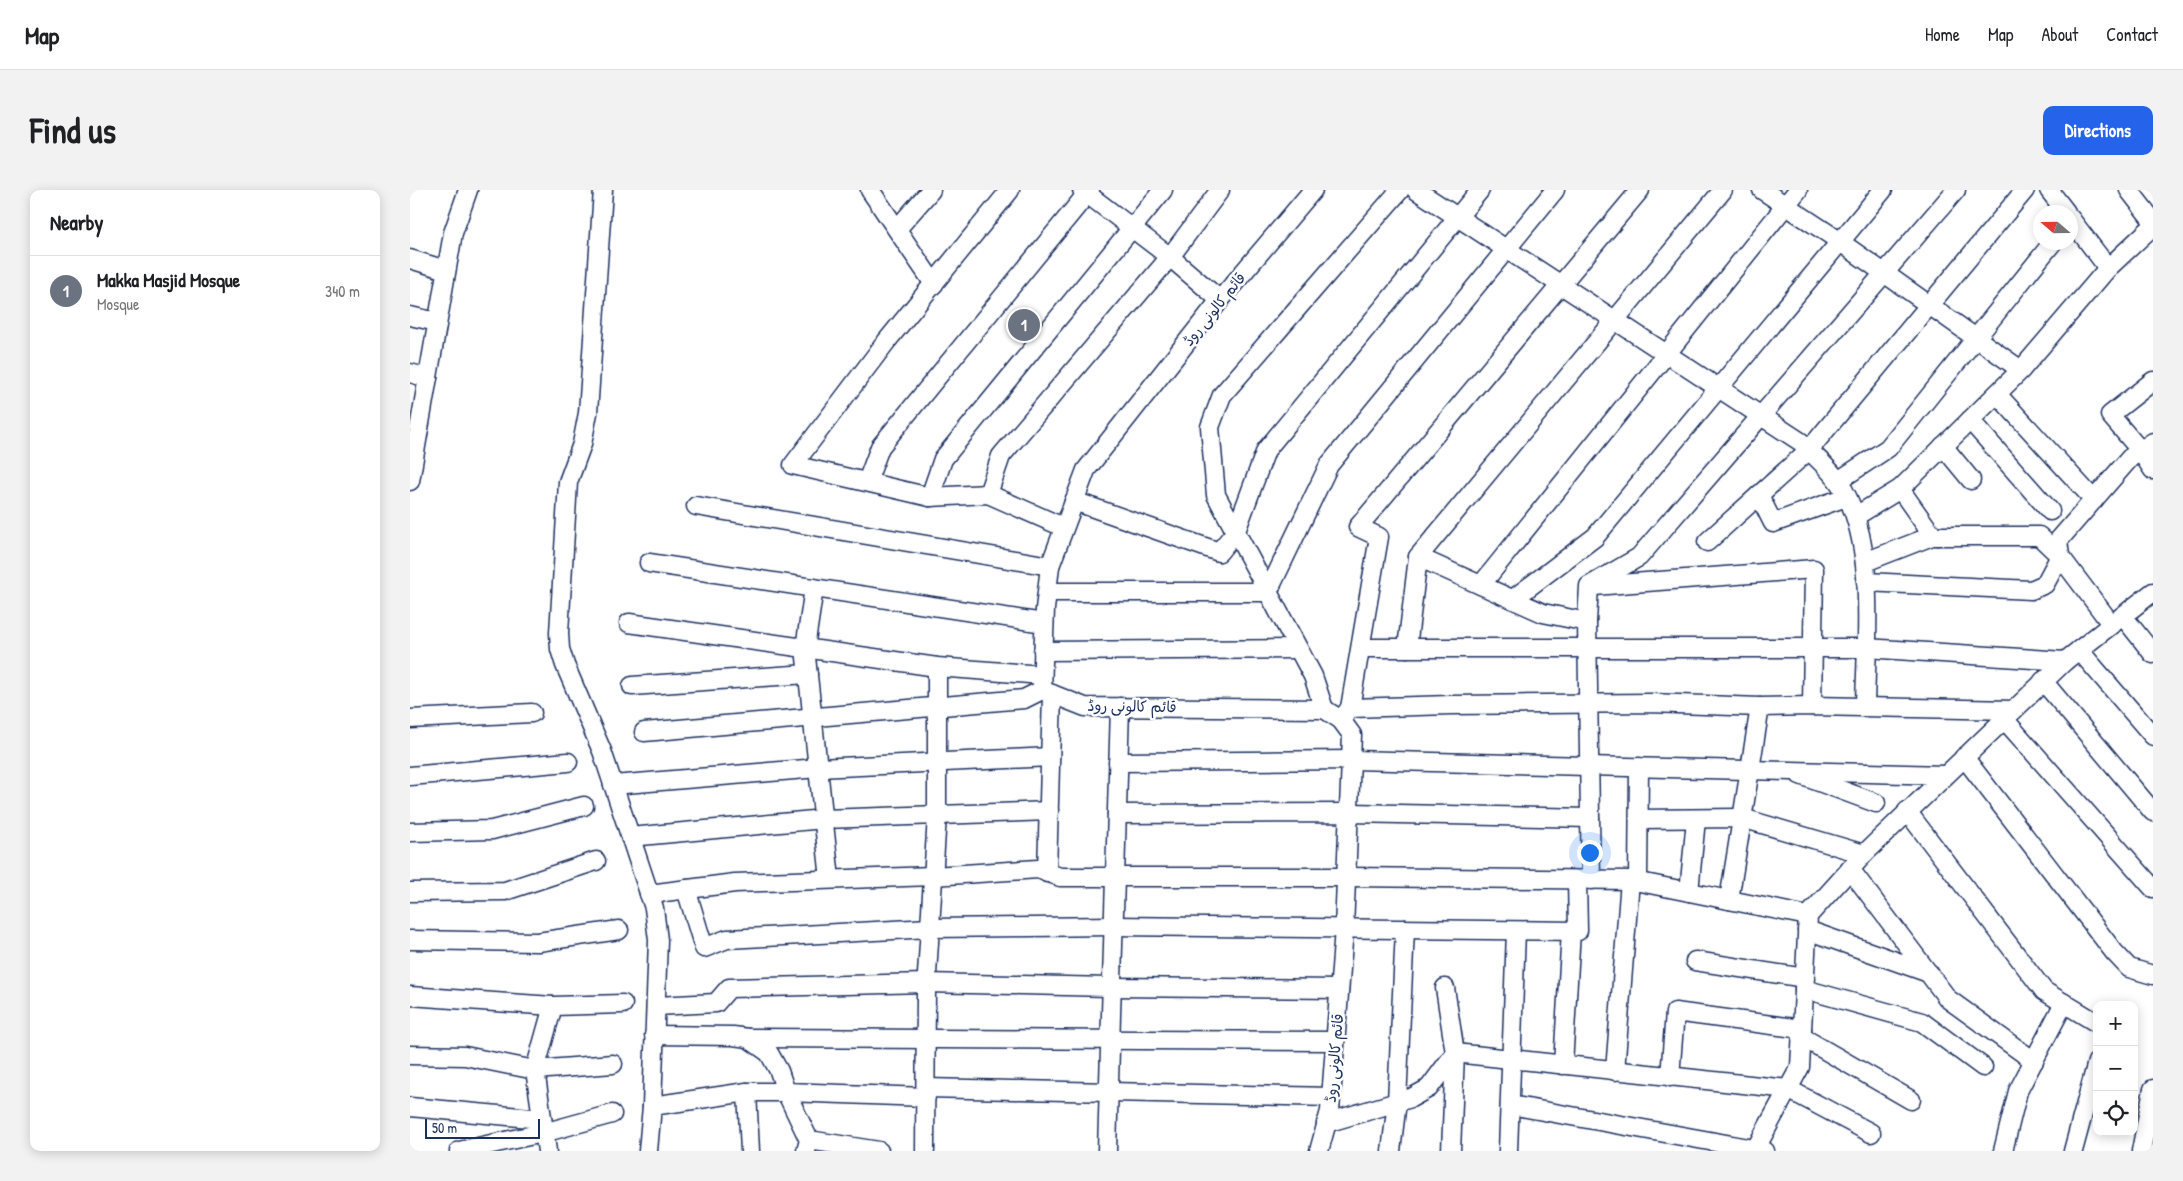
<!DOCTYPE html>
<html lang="en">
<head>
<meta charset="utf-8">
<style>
	:root { --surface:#fff; --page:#f2f2f2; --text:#202124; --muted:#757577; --line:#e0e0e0; --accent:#2563eb }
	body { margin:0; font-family:"Patrick Hand","Playpen Sans Arabic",sans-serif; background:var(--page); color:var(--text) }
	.controls { position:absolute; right:15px; bottom:15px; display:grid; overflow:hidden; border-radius:10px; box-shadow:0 2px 12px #0003 }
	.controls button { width:45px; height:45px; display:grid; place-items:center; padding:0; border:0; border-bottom:1px solid var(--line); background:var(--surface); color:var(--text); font:25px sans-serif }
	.compass { position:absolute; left:1623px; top:15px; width:45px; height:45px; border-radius:50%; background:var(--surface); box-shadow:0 2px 12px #0003; rotate:290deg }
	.scale { position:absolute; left:15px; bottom:12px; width:115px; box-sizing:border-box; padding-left:5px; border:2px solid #1b2f5e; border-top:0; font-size:14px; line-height:18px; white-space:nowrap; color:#1b2f5e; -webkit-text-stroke:4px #fff; paint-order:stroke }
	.you { position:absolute; left:1179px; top:662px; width:18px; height:18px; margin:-12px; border:4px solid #fff; border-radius:50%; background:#1a73e8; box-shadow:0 0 0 8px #1a73e833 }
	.badge { display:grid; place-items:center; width:32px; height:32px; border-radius:50%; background:var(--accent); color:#fff; font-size:16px; font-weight:700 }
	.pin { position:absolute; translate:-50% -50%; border:2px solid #fff; box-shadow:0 1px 5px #0006 }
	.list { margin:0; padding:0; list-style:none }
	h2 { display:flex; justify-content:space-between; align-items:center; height:65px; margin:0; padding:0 20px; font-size:21px }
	h2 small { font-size:16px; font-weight:400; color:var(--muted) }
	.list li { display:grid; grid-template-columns:32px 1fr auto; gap:15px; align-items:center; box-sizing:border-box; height:70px; padding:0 20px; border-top:1px solid var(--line) }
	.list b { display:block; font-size:19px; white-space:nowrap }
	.list p { margin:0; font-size:16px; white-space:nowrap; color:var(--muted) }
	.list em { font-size:16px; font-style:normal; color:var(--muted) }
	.icon { flex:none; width:28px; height:28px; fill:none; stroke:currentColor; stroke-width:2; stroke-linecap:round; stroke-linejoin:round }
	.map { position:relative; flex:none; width:1743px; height:961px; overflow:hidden; border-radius:10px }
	header { display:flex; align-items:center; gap:30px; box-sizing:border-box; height:70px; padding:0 25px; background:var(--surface); border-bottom:1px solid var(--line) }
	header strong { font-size:24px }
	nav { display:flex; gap:28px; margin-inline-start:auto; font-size:18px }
	.intro { display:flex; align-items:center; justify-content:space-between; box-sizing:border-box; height:120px; padding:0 30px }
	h1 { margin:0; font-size:35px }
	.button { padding:12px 22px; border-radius:10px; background:var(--accent); color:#fff; font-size:18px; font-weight:700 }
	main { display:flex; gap:30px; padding:0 30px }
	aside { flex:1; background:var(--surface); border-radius:10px; box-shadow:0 2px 12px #0003 }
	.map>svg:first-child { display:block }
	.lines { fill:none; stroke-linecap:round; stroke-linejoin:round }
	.minor-casing { stroke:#1b2f5e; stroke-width:21 }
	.minor { stroke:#fff; stroke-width:18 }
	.labels { text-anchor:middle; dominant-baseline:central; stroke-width:5; stroke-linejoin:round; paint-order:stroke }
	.street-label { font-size:15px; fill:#1b2f5e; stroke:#fff }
</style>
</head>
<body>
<header>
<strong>Map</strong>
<nav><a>Home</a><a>Map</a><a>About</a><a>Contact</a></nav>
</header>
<div class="intro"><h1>Find us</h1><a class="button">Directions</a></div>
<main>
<aside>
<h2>Nearby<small></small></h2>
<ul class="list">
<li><span class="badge" style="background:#6b7280">1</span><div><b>Makka Masjid Mosque</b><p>Mosque</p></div><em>340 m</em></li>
</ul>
</aside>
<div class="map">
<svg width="1743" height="961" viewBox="0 0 1743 961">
	<rect width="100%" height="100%" fill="#fff"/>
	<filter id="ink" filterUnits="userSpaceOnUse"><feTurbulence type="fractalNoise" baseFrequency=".02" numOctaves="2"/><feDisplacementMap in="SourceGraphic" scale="10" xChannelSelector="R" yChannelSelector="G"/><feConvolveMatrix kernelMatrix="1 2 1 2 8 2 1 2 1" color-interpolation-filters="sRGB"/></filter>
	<g filter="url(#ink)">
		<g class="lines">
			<defs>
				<g id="minor">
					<path d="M193,0l-15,223 -6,31 -14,38 -9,151 1,16 5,16 37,86 52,157 4,32 -6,166 -4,45"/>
					<path d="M460,0l64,94"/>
					<path d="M600,0l-124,152 -93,123 137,32 58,-3 75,33"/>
					<path d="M672,0l88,67 50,43"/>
					<path d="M903,0l-93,110 -134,170 -36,96 -5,43 -3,81 43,17 239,2 17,11 11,15 -8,194 -14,182 -11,40"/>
					<path d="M1006,0l385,252c12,13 27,25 37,39 40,57 28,159 27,225"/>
					<path d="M1352,0l67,44 192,136"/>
					<path d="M1639,0l17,22"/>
					<path d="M1719,0l24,31"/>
					<path d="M1660,28l38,50"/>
					<path d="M487,39l34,-39"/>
					<path d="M0,69l36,11"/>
					<path d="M0,126l27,6"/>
					<path d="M0,183l18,5"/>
					<path d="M1743,191l-43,34 30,35 13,20"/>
					<path d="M1587,204l97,106"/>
					<path d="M1560,230l80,91"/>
					<path d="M1533,256l28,34"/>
					<path d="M0,291l43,-248 15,-43"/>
					<path d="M1428,291l50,-33 165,-206"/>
					<path d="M457,292l13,-35 210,-257"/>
					<path d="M1490,299l31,44 6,3"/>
					<path d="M578,304l13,-38 169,-199 50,-67"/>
					<path d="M1349,305l14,28 73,-26"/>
					<path d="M520,307l13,-38 220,-269"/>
					<path d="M664,311l145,51 17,-21 30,-81 214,-260"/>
					<path d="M286,316l354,60"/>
					<path d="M1446,326l44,-27 121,-119 87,-102 45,-42"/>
					<path d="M1297,352l102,-92 216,-260"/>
					<path d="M1008,367l125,56 44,9 4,258"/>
					<path d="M1455,372l67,-26h107l21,20 52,69"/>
					<path d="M239,373l395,60"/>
					<path d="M1456,392l165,8 14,-6 15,-28 -2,-15 72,-83 23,-16"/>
					<path d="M1071,395l317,-395"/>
					<path d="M1184,396l220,-17 -2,137"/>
					<path d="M404,398l-9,60 25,231"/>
					<path d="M638,402h220l61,-127 226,-275"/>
					<path d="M1103,409l82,-62 288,-347"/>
					<path d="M1713,426l30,38"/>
					<path d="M1177,432l2,-36 50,-29 317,-367"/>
					<path d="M219,433l308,44 105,8"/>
					<path d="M951,458h505l199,13"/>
					<path d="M997,458l11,-91 305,-367"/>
					<path d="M1669,460l74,86"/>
					<path d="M633,461l255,-2"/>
					<path d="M1633,491l110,131"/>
					<path d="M222,496l176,-12"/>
					<path d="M940,518l29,-171 -21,-10 282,-337"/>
					<path d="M914,519l-11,-33 -97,-181 -6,-68 12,-32 178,-205"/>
					<path d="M0,529l122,-6"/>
					<path d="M1594,529l149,169"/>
					<path d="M931,530l9,-12 101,-3 199,-2 110,4 52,-1 202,4"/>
					<path d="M234,542l380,-33 18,-9"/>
					<path d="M1554,567l150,195 15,16 24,7"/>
					<path d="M708,572l235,-2 592,15"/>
					<path d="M1390,585l76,28"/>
					<path d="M0,586l158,-14"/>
					<path d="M203,595l205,-17 232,-11"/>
					<path d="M1497,621l137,180 53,32"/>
					<path d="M707,624l233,-1 240,5"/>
					<path d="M1229,629l103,-1 122,36"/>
					<path d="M0,642l82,-2 92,-24"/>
					<path d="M220,647l194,-18 225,-8"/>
					<path d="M1440,679l98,130 86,62"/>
					<path d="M637,683l5,-179"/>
					<path d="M1228,692l1,-115"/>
					<path d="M276,699l18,59 23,-9 203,-11 183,-2 465,5 -1,-51"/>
					<path d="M0,702l95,-1 91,-30"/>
					<path d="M1279,702l7,-73"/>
					<path d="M239,704l86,-11 198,-7 105,-7 22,8h287l283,3 178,36"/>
					<path d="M1319,710l31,-193"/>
					<path d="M1397,740l122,43"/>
					<path d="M0,750l128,2 81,-12"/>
					<path d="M1285,771l110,17"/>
					<path d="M1035,798l10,65 -4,98"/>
					<path d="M1394,799l118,33 61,45"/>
					<path d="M0,806l143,10 70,-2"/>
					<path d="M246,816l60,-3 13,-15 197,-5 184,4 229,2"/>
					<path d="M244,845l79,1 15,2 21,15 10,18 7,21 140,5"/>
					<path d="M1392,847l109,63"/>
					<path d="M338,848l587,3"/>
					<path d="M0,865l55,1 70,14 78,-6"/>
					<path d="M1153,875l8,-134"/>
					<path d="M1205,881l15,-191"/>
					<path d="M1260,887l5,-65 127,17"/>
					<path d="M516,898l405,9"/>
					<path d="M337,902l3,59"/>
					<path d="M1100,915l255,46"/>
					<path d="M242,916l95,-14h39l23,48 -3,11"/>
					<path d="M0,917l132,12"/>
					<path d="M916,933l85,-25 18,-10 26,-35 333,36 83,44"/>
					<path d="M399,950l70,11"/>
					<path d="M1346,958l44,-81 8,-151 56,-62 201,-193 88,-69"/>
					<path d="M49,961l84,-18 69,-19"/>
					<path d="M137,961l-12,-81 18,-64"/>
					<path d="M515,961l1,-161 11,-174v-149"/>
					<path d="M697,961l13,-444"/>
					<path d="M981,961l6,-49 8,-173"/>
					<path d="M1098,961l8,-220"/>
					<path d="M1593,961l15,-60 46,-88"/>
					<path d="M1663,961l24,-89"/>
					<path d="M1731,961l12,-62"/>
				</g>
			</defs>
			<use href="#minor" class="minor-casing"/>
			<use href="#minor" class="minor"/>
		</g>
	</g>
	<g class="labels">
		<g class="street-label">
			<text transform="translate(804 119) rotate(-51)">قائم کالونی روڈ</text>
			<text transform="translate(722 516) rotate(1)">قائم کالونی روڈ</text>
			<text transform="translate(924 868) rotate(-85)">قائم کالونی روڈ</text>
		</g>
	</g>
</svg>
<div class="controls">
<button>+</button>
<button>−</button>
<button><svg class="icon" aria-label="locate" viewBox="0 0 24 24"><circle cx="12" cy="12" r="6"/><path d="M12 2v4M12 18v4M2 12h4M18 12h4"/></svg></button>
</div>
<svg class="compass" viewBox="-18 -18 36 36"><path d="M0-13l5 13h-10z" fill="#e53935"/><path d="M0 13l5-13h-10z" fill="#757577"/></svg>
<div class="scale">50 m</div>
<div class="you"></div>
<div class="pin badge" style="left:614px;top:135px;background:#6b7280">1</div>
</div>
</main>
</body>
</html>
